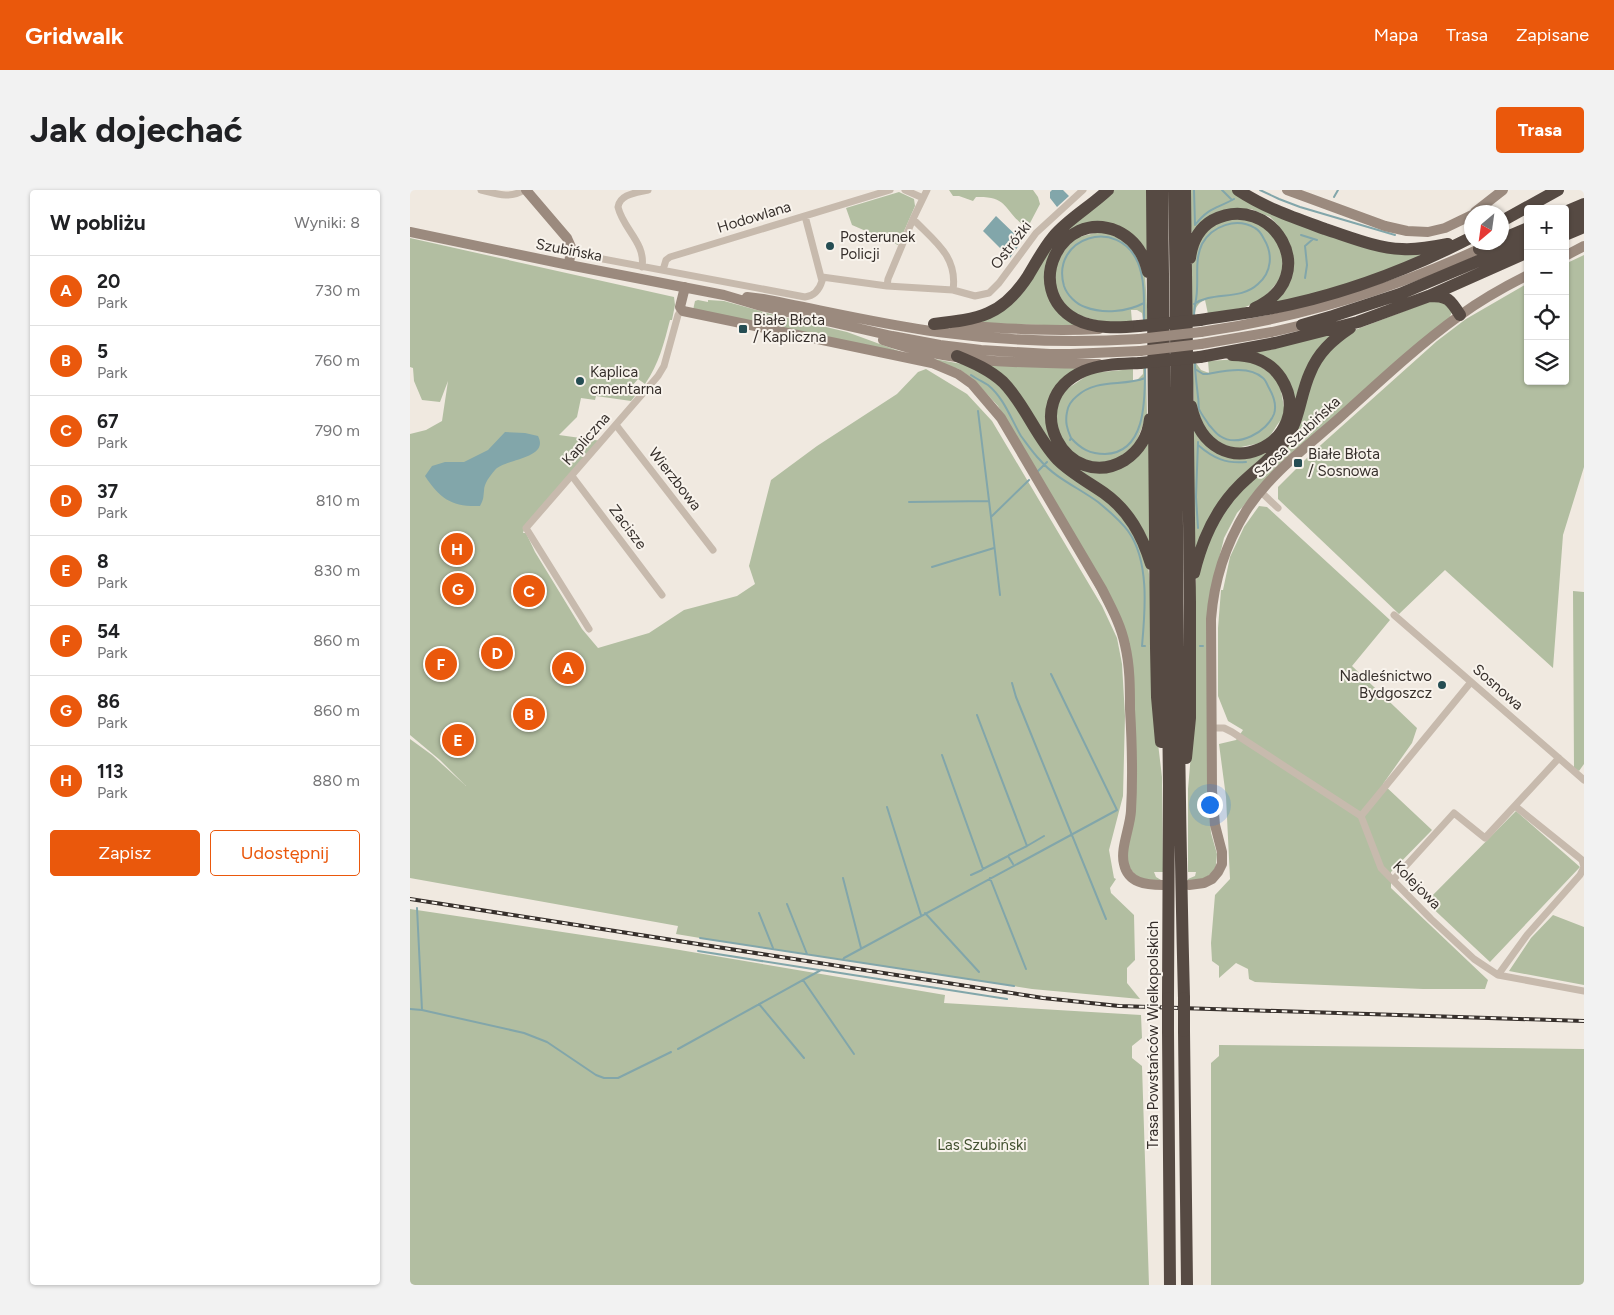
<!DOCTYPE html>
<html lang="pl">
<meta charset="utf-8">
<style>
:root{--surface:#fff;--page:#f2f2f2;--text:#202124;--muted:#757577;--line:#e0e0e0;--accent:#ea580c}
body{margin:0;font-family:Figtree,sans-serif;background:var(--page);color:var(--text)}
.controls{position:absolute;right:15px;top:15px;display:grid;overflow:hidden;border-radius:5px;box-shadow:0 1px 4px #0004}
.controls button{width:45px;height:45px;display:grid;place-items:center;padding:0;border:0;border-bottom:1px solid var(--line);background:var(--surface);color:var(--text);font:25px sans-serif}
.compass{position:absolute;left:1054px;top:15px;width:45px;height:45px;border-radius:50%;background:var(--surface);box-shadow:0 1px 4px #0004;rotate:209deg}
.you{position:absolute;left:799px;top:614px;width:18px;height:18px;margin:-12px;border:4px solid #fff;border-radius:50%;background:#1a73e8;box-shadow:0 0 0 8px #1a73e833}
.badge{display:grid;place-items:center;width:32px;height:32px;border-radius:50%;background:var(--accent);color:#fff;font-size:16px;font-weight:700}
.pin{position:absolute;translate:-50% -50%;border:2px solid #fff;box-shadow:0 1px 5px #0006}
.list{margin:0;padding:0;list-style:none}
h2{display:flex;justify-content:space-between;align-items:center;height:65px;margin:0;padding:0 20px;font-size:21px}
h2 small{font-size:16px;font-weight:400;color:var(--muted)}
.list li{display:grid;grid-template-columns:32px 1fr auto;gap:15px;align-items:center;box-sizing:border-box;height:70px;padding:0 20px;border-top:1px solid var(--line)}
.list b{display:block;font-size:19px;white-space:nowrap}
.list p{margin:0;font-size:16px;white-space:nowrap;color:var(--muted)}
.list em{font-size:16px;font-style:normal;color:var(--muted)}
.actions{display:flex;gap:10px;padding:15px 20px}
.actions a{flex:1;padding:11px 0;border:1px solid var(--accent);border-radius:5px;text-align:center;font-size:18px;color:var(--accent)}
.actions .main{background:var(--accent);color:#fff}
.icon{flex:none;width:28px;height:28px;fill:none;stroke:currentColor;stroke-width:2;stroke-linecap:round;stroke-linejoin:round}
.map{position:relative;flex:none;width:1174px;height:1095px;overflow:hidden;border-radius:5px}
header{display:flex;align-items:center;gap:30px;box-sizing:border-box;height:70px;padding:0 25px;background:var(--accent);color:#fff}
header strong{font-size:24px}
nav{display:flex;gap:28px;margin-inline-start:auto;font-size:18px}
.intro{display:flex;align-items:center;justify-content:space-between;box-sizing:border-box;height:120px;padding:0 30px}
h1{margin:0;font-size:35px}
.button{padding:12px 22px;border-radius:5px;background:var(--accent);color:#fff;font-size:18px;font-weight:700}
main{display:flex;gap:30px;padding:0 30px}
aside{flex:1;background:var(--surface);border-radius:5px;box-shadow:0 1px 4px #0004}
.map>svg:first-child{display:block}
.green{fill:#b2bea1}
.water{fill:#82a6aa}
.lines{fill:none;stroke-linecap:round;stroke-linejoin:round}
.stream{stroke:#82a6aa;stroke-width:2}
.street{stroke:#c7baad;stroke-width:7}
.secondary{stroke:#9b8a7e;stroke-width:10}
.highway{stroke:#564a43;stroke-width:12}
.rail-casing{stroke:#362f2b;stroke-width:4}
.rail{stroke:#f8f3ec;stroke-width:2;stroke-dasharray:5.5;stroke-linecap:butt}
.secondary-bridge{stroke:#9b8a7e;stroke-width:10}
.highway-bridge{stroke:#564a43;stroke-width:12}
.poi-dot{fill:#254d53;stroke:#f8f3ec;stroke-width:2}
.labels{text-anchor:middle;dominant-baseline:central;stroke-width:4;stroke-linejoin:round;paint-order:stroke}
.street-label{font-size:15px;fill:#362f2b;stroke:#f8f3ec}
.poi-label{font-size:15px;fill:#362f2b;stroke:#f8f3ec;text-anchor:start}
.park-label{font-size:15px;fill:#445231;stroke:#f8f3ec}
</style>
<header>
<strong>Gridwalk</strong>
<nav><a>Mapa</a><a>Trasa</a><a>Zapisane</a></nav>
</header>
<div class="intro"><h1>Jak dojechać</h1><a class="button">Trasa</a></div>
<main>
<aside>
<h2>W pobliżu<small>Wyniki: 8</small></h2>
<ul class="list">
<li><span class="badge">A</span><div><b>20</b><p>Park</p></div><em>730 m</em></li>
<li><span class="badge">B</span><div><b>5</b><p>Park</p></div><em>760 m</em></li>
<li><span class="badge">C</span><div><b>67</b><p>Park</p></div><em>790 m</em></li>
<li><span class="badge">D</span><div><b>37</b><p>Park</p></div><em>810 m</em></li>
<li><span class="badge">E</span><div><b>8</b><p>Park</p></div><em>830 m</em></li>
<li><span class="badge">F</span><div><b>54</b><p>Park</p></div><em>860 m</em></li>
<li><span class="badge">G</span><div><b>86</b><p>Park</p></div><em>860 m</em></li>
<li><span class="badge">H</span><div><b>113</b><p>Park</p></div><em>880 m</em></li>
</ul>
<div class="actions"><a class="main">Zapisz</a><a>Udostępnij</a></div>
</aside>
<div class="map">
<svg width="1174" height="1095" viewBox="0 0 1174 1095">
<rect width="100%" height="100%" fill="#f0e9e0"/>
<!-- green -->
<path class="green" d="M539 0H623L628 7 630 14 620 33 613 35C593 19 598 6 566 7L563 11 549 6H543Z
M703 0H738L739 73 720 45 662 41 636 92 673 136 565 133 573 131 648 46Z
M778 0H823L958 58 1028 60 955 89 863 115 867 107 878 51 867 34 860 27 841 19H821L782 48Z
M489 2 504 9 505 16 488 55 442 35 436 18Z
M810 29H848L873 58 872 87 852 110 833 118 798 124 795 110C788 113 785 117 785 125L781 126C781 107 778 64 790 49 796 42 803 36 810 29Z
M693 41 720 53 735 84 738 131H733L732 123 727 120H721L722 132 699 134 661 123 645 99 646 70 665 48Z
M0 48 264 107 265 115 262 130H260C254 153 249 174 235 194L228 189 222 196 229 201 221 211 186 206 185 210 171 208 167 227 149 245 192 251 115 337 113 343H116L125 362 172 439 188 458 239 443 274 420 327 406 345 394 339 376 361 290 407 256 487 204 508 182 516 179 557 204 582 231 692 416 707 448 712 474 715 526 713 606 699 660 704 688 706 689 700 698 701 703 724 725 725 770 717 778V793L730 809 622 799 290 748 266 744 268 736 0 688V549L22 565 56 596 30 570 0 545V244L16 240 32 231 38 191 30 212 12 210 4 191 3 178 0 177Z
M1174 65V277L1153 345 1143 478 1035 380 989 424 868 309V297L903 262 1027 151 1056 129 1118 93V191H1155V74Z
M288 110 298 112V110L314 111 361 124 437 142 497 164 552 174 565 179 591 195 636 261 692 307 718 334 738 376 740 392 747 545 752 587 753 682H744L746 687 751 690C732 692 727 690 717 673L722 468 630 290 588 216 563 189 549 179 283 120 285 111Z
M1032 110 1042 122 1039 129 846 302 827 323 814 348 807 377 797 457 799 621 801 643 807 664 806 675 803 682 791 691H778V689L785 686 786 682H778V599L786 506 784 405 787 383 793 360 817 315 853 280 907 173 942 141 1021 111Z
M927 141 880 237 843 279 783 372 781 229 798 255 858 259 882 203 838 162Z
M830 169H839L869 189 875 223 856 252 821 259 798 246 784 212 782 174 786 173 791 180 799 183 798 171Z
M570 171 675 178 659 186 639 244 693 281 740 242 741 361 734 345 662 278Z
M733 178H736L737 224 725 256 706 271 681 273 653 255 644 224 654 201 681 183 723 179V190H727L733 184Z
M849 316 857 317 980 430 942 476 1007 538 1002 553 973 594 1022 640 981 682V698L1078 790 1075 799H1013L845 792 839 789 838 779 826 773 809 788V776L802 771 801 753 805 705 820 689 816 607 809 554 826 550 833 540 818 531 808 506V438L811 400H813L820 367 834 337Z
M1163 401 1174 402V574L1169 581 1164 578Z
M1106 621 1170 677 1080 772 1016 712Z
M0 719 258 758 535 805 534 813 731 825 732 848 722 856V868L732 876 739 1095H0Z
M1143 725 1174 737V795L1099 781 1121 748Z
M809 855 1174 859V1095H801V873L809 866Z"/>
<!-- water -->
<path class="water" d="M642 0H653L659 6 647 17 640 8V2Z
M586 26 612 51 600 68 573 41Z
M95 242 115 243 128 246C140 269 94 269 85 280 80 286 74 293 74 301 73 309 74 308 70 316 42 317 30 309 15 286L22 276 35 272H54L78 260Z"/>
<g class="lines">
<!-- stream -->
<path class="stream" d="M784 0 785 35
M812 0 822 10
M850 0 869 9 890 17 985 45
M924 7 928 0
M785 35C799 17 806 19 824 9
M891 45 907 50
M895 88 897 75 895 56 903 49
M734 113C717 122 693 124 675 117 666 114 657 105 654 96 640 47 709 26 728 73 735 90 734 111 734 130
M784 114C803 101 830 111 848 94 862 82 863 64 854 49 852 45 849 40 845 38 826 27 802 36 792 54 785 69 788 84 787 99 787 109 784 116 784 126
M785 173C785 185 787 196 788 207 789 211 788 215 789 219 791 224 796 230 799 235 802 238 806 244 810 246 828 258 857 242 864 224 867 215 863 205 859 198 857 195 856 190 853 188 839 175 814 181 797 184H793L785 179
M561 185C567 189 573 192 578 195 594 208 601 229 611 246 617 254 623 263 630 270 645 288 669 298 688 312 699 321 710 330 718 341 740 371 735 422 732 456H735
M568 221 581 327
M661 248C671 259 680 264 695 264 737 263 735 207 735 177
M660 250 661 248C657 239 655 232 657 222 658 215 662 210 667 206 687 188 713 197 735 188
M788 252 786 307 788 338
M788 255C803 268 816 274 836 272
M628 281 637 272
M499 312 579 311
M522 377 584 358
M590 405 581 327 619 290
M790 456H793
M602 493 606 507 696 729
M567 525 617 656 599 665
M532 565 573 679 598 666 603 674
M477 617 511 725
M617 656 634 646
M561 685 572 680
M433 688 451 758
M580 688 616 779
M377 714 397 764
M7 718 12 820
M349 723 363 758
M515 723 569 782
M290 748 604 796
M288 761 409 780
M433 770 434 768 707 620 641 484
M393 790 444 864
M349 814 394 868
M0 819 12 820 114 843 137 852 186 885 194 888H208L261 862
M268 859 411 780 597 809"/>
<!-- street -->
<path class="street" d="M71 0C87 4 100 9 114 0
M495 0 513 8
M161 63 395 107C404 106 409 101 412 91L395 26
M232 77C236 53 213 39 208 17 210 4 226 3 238 0
M253 80 256 70 260 67 480 0
M412 87 477 96 543 100C548 66 524 51 503 29
M477 96 478 89 503 29 517 0
M543 100 565 106 579 103 589 93 626 43 673 0
M206 235 303 360
M162 286 252 405
M851 302 868 318
M984 425 1174 590
M179 439 116 338 248 186 254 176 268 125 271 120
M801 538H814L822 542 951 626 971 678 1021 729 1064 769 1088 785 1174 801
M951 626 1061 492
M983 690 1044 623 1075 648 1149 568
M1088 785 1117 745 1170 685 1174 677 1172 670 1105 616"/>
<!-- secondary -->
<path class="secondary" d="M116 0 157 48 161 57 159 75
M877 0 975 36 997 41 1018 42 1035 38 1062 25
M1065 22 1093 0
M0 42 159 75 314 105 351 116 482 146 530 155 571 160 640 164H660L730 161
M1155 66 1174 56
M275 97 270 117 273 121 522 173 548 184 562 194 591 228 692 399C701 417 711 435 715 455 720 476 720 498 720 519 722 553 723 587 721 621 720 638 710 659 714 674 718 693 736 695 753 695
M337 107 353 109C411 120 469 134 528 142 595 151 662 153 729 149
M544 135C592 138 640 142 689 139
M791 142C887 128 981 100 1069 59
M473 150C542 174 617 173 689 174
M791 154 862 142 892 135
M779 695 794 693 802 689 808 682 812 674V662L805 635 802 601 801 429C804 390 816 354 836 321 859 285 895 258 927 230 967 194 1006 157 1049 126 1071 110 1094 97 1118 85"/>
<!-- highway -->
<path class="highway" d="M742 0 746 458 747 507 751 552
M752 0 759 595 758 808
M764 0C767 112 766 225 767 337 768 494 770 651 774 808
M775 0 780 412V528L776 568
M828 0C855 18 885 28 915 39 940 47 966 58 992 59 1008 60 1023 57 1038 54
M1155 22 1174 14
M1092 31 1148 0
M1155 34 1174 26
M1155 45 1174 37
M1092 49 1118 38
M1069 59 1084 52
M780 68C782 52 789 38 803 30 861 0 915 86 845 118
M1019 106C1038 106 1040 109 1050 125
M790 130C813 126 835 124 858 119 928 106 998 80 1062 47
M524 134C569 129 592 126 618 86 626 73 633 59 643 47 658 29 680 17 698 0
M892 135 923 126 990 104 1118 50
M729 136C708 138 684 139 665 129 612 99 651 18 707 41 724 49 734 64 738 82
M547 166C564 173 580 180 593 192 615 214 626 247 648 270 661 283 678 292 694 303 719 321 732 345 741 374
M790 167 865 153 948 132 1019 106 1118 62
M730 173C711 174 691 174 674 181 605 211 657 305 715 270 729 261 738 246 740 229
M781 216C802 306 911 251 871 188 860 171 841 165 822 165
M784 383C792 350 805 320 829 296 844 281 863 268 875 251 890 230 890 205 900 183 908 163 922 150 940 138
M758 841 760 1095
M774 841 777 1095"/>
<defs>
<path id="rail" d="M0 709 633 808 709 816 1174 831"/>
</defs>
<!-- rail casing -->
<use href="#rail" class="rail-casing"/>
<!-- rail -->
<use href="#rail" class="rail"/>
<!-- secondary-bridge -->
<path class="secondary-bridge" d="M729 149 791 142
M730 161 791 154"/>
<!-- highway-bridge -->
<path class="highway-bridge" d="M729 136 790 130
M730 173 790 167
M758 808V841
M774 841V808"/>
</g>
<!-- markers -->
<g class="poi-dot">
<circle cx="420" cy="56" r="5"/>
<rect x="328" y="134" width="10" height="10" rx="2.5"/>
<circle cx="170" cy="191" r="5"/>
<rect x="883" y="268" width="10" height="10" rx="2.5"/>
<circle cx="1032" cy="495" r="5"/>
</g>
<g class="labels">
<!-- street labels -->
<g class="street-label">
<text transform="translate(344 27) rotate(-17)">Hodowlana</text>
<text transform="translate(601 55) rotate(-52)">Ostróżki</text>
<text transform="translate(159 60) rotate(11)">Szubińska</text>
<text transform="translate(887 247) rotate(-43)">Szosa Szubińska</text>
<text transform="translate(176 249) rotate(-49)">Kapliczna</text>
<text transform="translate(265 289) rotate(52)">Wierzbowa</text>
<text transform="translate(218 337) rotate(53)">Zacisze</text>
<text transform="translate(1088 497) rotate(41)">Sosnowa</text>
<text transform="translate(1007 695) rotate(45)">Kolejowa</text>
<text transform="translate(743 845) rotate(-90)">Trasa Powstańców Wielkopolskich</text>
</g>
<!-- poi labels -->
<g class="poi-label">
<text x="430" y="47">Posterunek<tspan x="430" dy="17">Policji</tspan></text>
<text x="343" y="130">Białe Błota<tspan x="343" dy="17">/ Kapliczna</tspan></text>
<text x="180" y="182">Kaplica<tspan x="180" dy="17">cmentarna</tspan></text>
<text x="898" y="264">Białe Błota<tspan x="898" dy="17">/ Sosnowa</tspan></text>
<text x="1022" y="486" text-anchor="end">Nadleśnictwo<tspan x="1022" dy="17">Bydgoszcz</tspan></text>
</g>
<!-- park labels -->
<g class="park-label">
<text x="572" y="955">Las Szubiński</text>
</g>
</g>
</svg>
<div class="controls">
<button>+</button>
<button>−</button>
<button><svg class="icon" aria-label="locate" viewBox="0 0 24 24"><circle cx="12" cy="12" r="6"/><path d="M12 2v4M12 18v4M2 12h4M18 12h4"/></svg></button>
<button><svg class="icon" aria-label="layers" viewBox="0 0 24 24"><path d="M12 4l9 5-9 5-9-5zM3 14l9 5 9-5"/></svg></button>
</div>
<svg class="compass" viewBox="-18 -18 36 36"><path d="M0-13l5 13h-10z" fill="#e53935"/><path d="M0 13l5-13h-10z" fill="#757577"/></svg>
<div class="you"></div>
<div class="pin badge" style="left:158px;top:478px">A</div>
<div class="pin badge" style="left:119px;top:524px">B</div>
<div class="pin badge" style="left:119px;top:401px">C</div>
<div class="pin badge" style="left:87px;top:463px">D</div>
<div class="pin badge" style="left:48px;top:550px">E</div>
<div class="pin badge" style="left:31px;top:474px">F</div>
<div class="pin badge" style="left:48px;top:399px">G</div>
<div class="pin badge" style="left:47px;top:359px">H</div>
</div>
</main>
